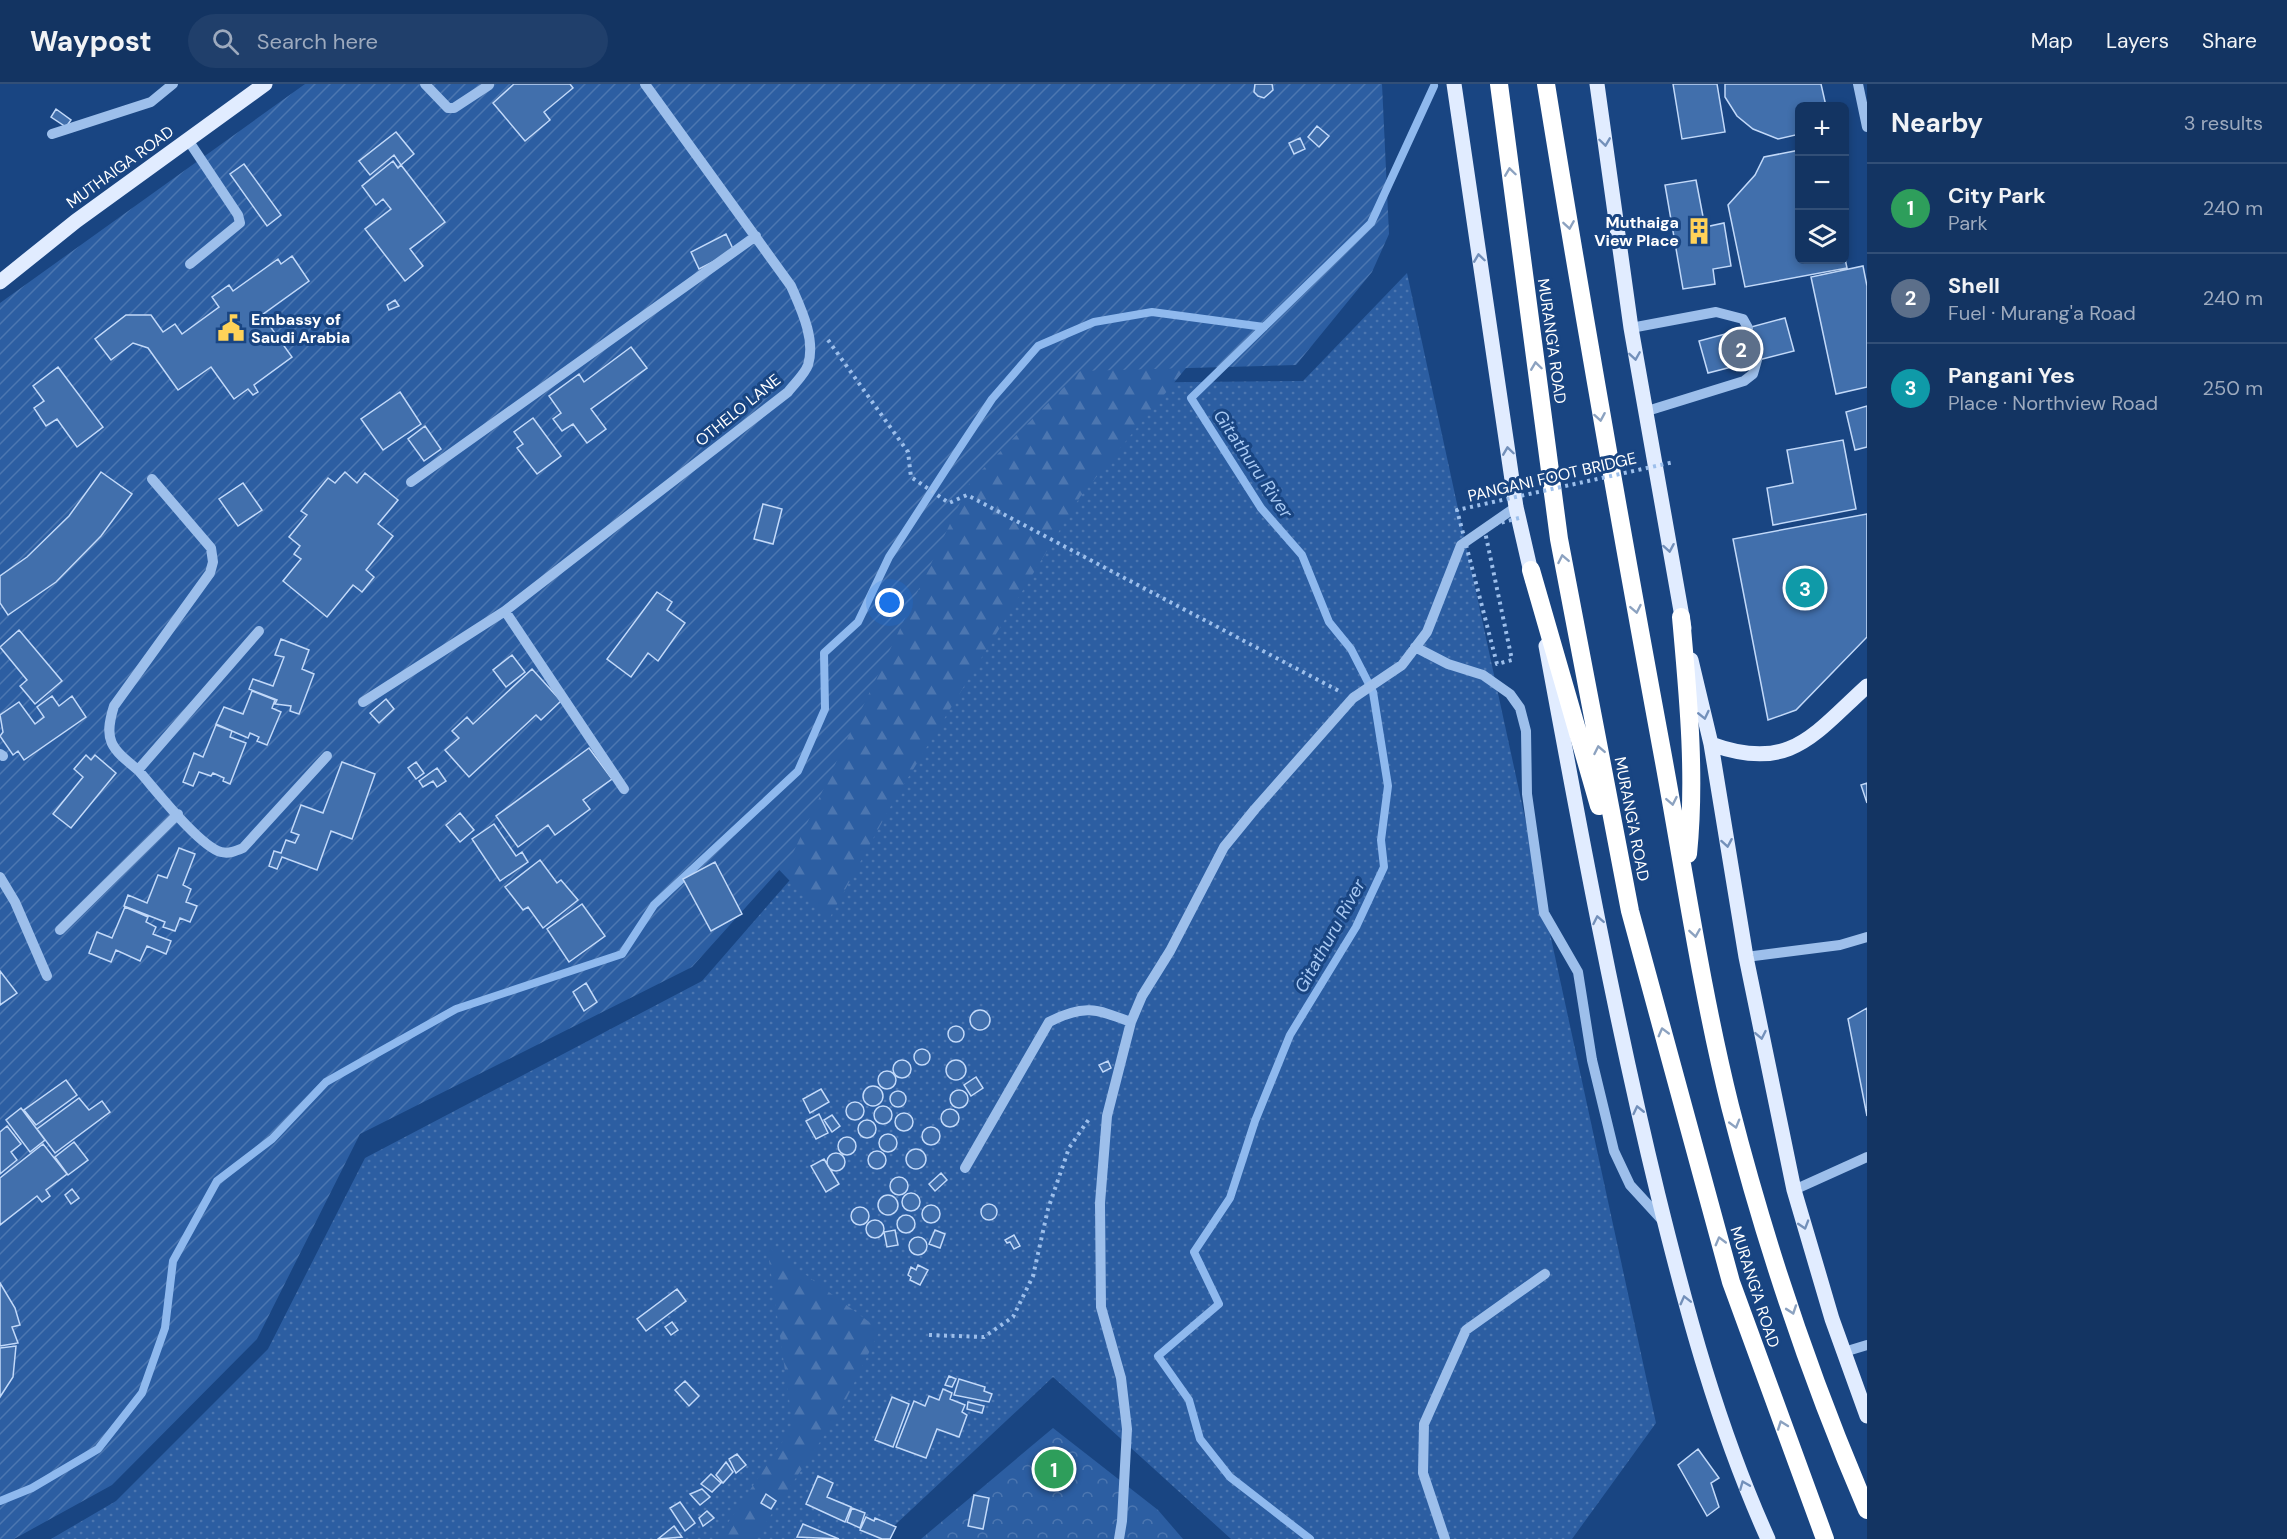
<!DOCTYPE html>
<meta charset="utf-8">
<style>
:root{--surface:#133462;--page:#203f6b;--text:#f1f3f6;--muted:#9daabe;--line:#324f77;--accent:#95b2f1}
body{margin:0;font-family:"DM Sans",sans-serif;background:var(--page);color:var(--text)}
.controls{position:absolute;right:18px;top:18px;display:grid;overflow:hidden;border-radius:9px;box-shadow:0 3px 9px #0003}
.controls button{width:54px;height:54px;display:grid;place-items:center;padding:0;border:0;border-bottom:2px solid var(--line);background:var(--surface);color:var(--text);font:30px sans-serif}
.you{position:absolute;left:890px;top:519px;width:21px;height:21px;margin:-15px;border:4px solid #fff;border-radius:50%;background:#1a73e8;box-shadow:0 0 0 9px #1a73e833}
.badge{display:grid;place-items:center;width:39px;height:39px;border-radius:50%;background:var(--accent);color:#fff;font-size:20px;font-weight:700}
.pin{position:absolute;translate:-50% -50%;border:3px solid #fff;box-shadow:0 2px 6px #0006}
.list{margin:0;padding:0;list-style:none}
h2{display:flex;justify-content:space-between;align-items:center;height:78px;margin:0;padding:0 24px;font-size:26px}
h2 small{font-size:20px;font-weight:400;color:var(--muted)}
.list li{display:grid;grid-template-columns:39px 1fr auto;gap:18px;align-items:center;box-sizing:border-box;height:90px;padding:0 24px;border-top:2px solid var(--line)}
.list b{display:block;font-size:22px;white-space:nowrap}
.list p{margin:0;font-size:20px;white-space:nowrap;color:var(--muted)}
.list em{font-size:20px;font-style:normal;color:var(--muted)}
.icon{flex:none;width:33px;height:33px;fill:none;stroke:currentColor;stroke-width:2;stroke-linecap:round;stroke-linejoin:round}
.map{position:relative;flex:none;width:1867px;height:1455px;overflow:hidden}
header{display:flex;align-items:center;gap:36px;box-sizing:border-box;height:84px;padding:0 30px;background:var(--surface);border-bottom:2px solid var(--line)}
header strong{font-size:28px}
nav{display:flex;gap:33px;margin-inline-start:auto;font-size:21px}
.search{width:420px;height:54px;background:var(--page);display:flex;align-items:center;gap:15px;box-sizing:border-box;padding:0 21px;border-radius:33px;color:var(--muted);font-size:22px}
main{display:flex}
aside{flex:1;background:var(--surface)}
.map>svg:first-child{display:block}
.grass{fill:url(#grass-dots)}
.forest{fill:url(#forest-firs)}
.park{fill:url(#park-crowns)}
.garden{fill:url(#garden-furrows)}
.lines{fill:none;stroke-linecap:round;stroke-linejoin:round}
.stream{stroke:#8fb9ee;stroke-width:8}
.building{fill:#416fac;stroke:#c2d9f9;stroke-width:1.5}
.minor-tunnel{stroke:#3c6195;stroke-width:10;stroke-dasharray:10 5;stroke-linecap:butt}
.path{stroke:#9dbfeb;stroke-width:4;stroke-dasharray:3 4.5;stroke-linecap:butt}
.minor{stroke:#9dbfeb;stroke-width:10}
.major{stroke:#e1ecff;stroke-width:15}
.highway{stroke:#fff;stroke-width:18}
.path-bridge{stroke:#9dbfeb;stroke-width:4;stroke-dasharray:3 4.5;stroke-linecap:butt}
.oneway{stroke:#7390ba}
.oneway2{stroke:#8ca2c0}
.labels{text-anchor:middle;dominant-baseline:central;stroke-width:6;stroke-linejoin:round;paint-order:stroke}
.street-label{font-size:16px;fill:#fff;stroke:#194582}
.poi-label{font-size:16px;font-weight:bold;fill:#fff;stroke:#194582;text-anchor:end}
.water-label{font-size:18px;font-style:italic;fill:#a8c9f3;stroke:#194582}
</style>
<header>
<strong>Waypost</strong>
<div class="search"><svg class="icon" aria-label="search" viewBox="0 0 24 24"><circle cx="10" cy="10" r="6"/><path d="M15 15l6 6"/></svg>Search here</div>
<nav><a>Map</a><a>Layers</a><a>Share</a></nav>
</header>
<main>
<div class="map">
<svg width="1867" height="1455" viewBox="0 0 1867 1455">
<defs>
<pattern id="grass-dots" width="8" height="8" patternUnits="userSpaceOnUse" patternTransform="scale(1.5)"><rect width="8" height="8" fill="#2c5ea2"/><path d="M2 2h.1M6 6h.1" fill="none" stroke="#4c76b0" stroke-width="1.8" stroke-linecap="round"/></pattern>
<pattern id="forest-firs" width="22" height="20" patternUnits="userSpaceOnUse" patternTransform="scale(1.5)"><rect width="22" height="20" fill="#2c5ea2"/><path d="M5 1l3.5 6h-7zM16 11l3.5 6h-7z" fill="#4c76b0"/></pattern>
<pattern id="park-crowns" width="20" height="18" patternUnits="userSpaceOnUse" patternTransform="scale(1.5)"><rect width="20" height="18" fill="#2c5ea2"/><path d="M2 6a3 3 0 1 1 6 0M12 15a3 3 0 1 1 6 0" fill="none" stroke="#4c76b0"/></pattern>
<pattern id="garden-furrows" width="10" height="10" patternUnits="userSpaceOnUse" patternTransform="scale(1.5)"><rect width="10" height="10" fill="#2c5ea2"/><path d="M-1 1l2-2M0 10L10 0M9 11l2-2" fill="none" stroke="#4c76b0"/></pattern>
</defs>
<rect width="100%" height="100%" fill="#194582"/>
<!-- grass -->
<path class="grass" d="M1407 189 1656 1339 1572 1455H1231L1053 1293 880 1455H51L116 1417 268 1265 365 1074 702 897 803 781 1090 299 1303 297Z"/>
<!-- forest -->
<path class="forest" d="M852 149 1191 278 1080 413 892 720 828 837 766 772Z
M767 1162 880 1246 840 1328 755 1455H717L793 1342Z"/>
<!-- park -->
<path class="park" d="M1053 1344 1158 1426 1183 1455H921Z"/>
<!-- garden -->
<path class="garden" d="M305 0H1382L1389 150 1372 188 1296 281 1080 287 970 398 791 773 692 883 360 1050 257 1255 112 1401 14 1455H0V219Z"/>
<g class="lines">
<!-- stream -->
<path class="stream" d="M0 1417 32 1404 98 1365 142 1309 165 1244 173 1177 217 1097 272 1055 326 998 363 977 456 925 622 870 654 821 798 687 825 625 824 569 858 538 889 473 957 368 992 315 1038 262 1094 238 1152 228 1264 243
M1310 1455 1230 1393 1200 1355 1189 1316 1158 1272 1219 1220 1194 1168 1230 1114 1255 1037 1290 951 1356 843 1384 783 1381 756 1388 702 1373 608 1351 565 1329 538 1302 471 1261 424 1191 314 1371 139 1434 2"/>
</g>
<!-- building -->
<path class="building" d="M514 0H570L573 4 544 28 550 36 525 57 493 19Z
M1255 0H1272L1273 6 1264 14 1258 12 1254 8Z
M1673 0H1717L1725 48 1682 55Z
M1725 0H1821L1826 22H1800V50L1778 55 1753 45 1737 32 1725 13Z
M56 25 71 36 66 43 51 33Z
M1317 42 1329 52 1319 63 1308 53Z
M396 48 414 70 401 81 394 71 370 91 359 77Z
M1300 54 1305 65 1294 70 1289 59Z
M1800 66V176H1844V170L1847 184 1745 203 1728 121 1755 91 1764 73Z
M393 77 398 84 401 81 445 138 410 165 423 182 405 197 365 145 391 125 383 115 376 121 362 102Z
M244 80 281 131 267 142 230 90Z
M1696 96 1705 143 1724 139 1731 182 1713 185 1715 200 1683 205 1665 101Z
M726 150 734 167 699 185 691 168Z
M292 172 309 197 262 231 292 273 254 301 258 308 253 311 248 305 234 315 211 283 178 306 148 264 133 259 111 276 95 255 126 231H151L163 248 175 240 182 250 219 223 212 213 229 201 233 207 278 175 281 180Z
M1863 182 1867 202V303L1836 310 1811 193Z
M395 216 399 222 389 226 387 221Z
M1785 234 1794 267 1708 289 1699 257Z
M631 263 647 284 591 325 606 345 587 359 573 340 562 347 553 335 561 329 549 312 579 290 584 298Z
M58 283 103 343 77 363 57 335 46 342 34 324 44 317 33 302Z
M400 308 421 340 383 366 361 335Z
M1867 322V363L1855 366 1846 328Z
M533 334 561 372 537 390 517 364 523 360 514 348Z
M425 342 441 365 424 377 408 355Z
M1843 356 1856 425 1773 441 1767 404 1793 399 1787 366Z
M101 388 132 410 101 452 56 498 8 531 0 519V492L27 473 69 432Z
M345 388 357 399 365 389 398 416 378 440 393 452 366 486 374 493 362 508 353 501 327 533 283 497 301 475 294 470 300 462 289 453 307 431 301 427 328 394 335 399Z
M243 399 262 426 238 442 219 415Z
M763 420 782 425 773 460 754 455Z
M1867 430V553L1796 626 1768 636 1733 455Z
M657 508 672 518 667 526 685 539 658 577 648 569 631 593 607 575Z
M19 546 62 597 35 620 20 602 27 596 0 563Z
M281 555 309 566 302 585 314 590 299 630 290 627 291 622 275 620 277 616 249 605 253 595 273 602 284 573 275 571Z
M512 571 525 588 506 603 493 586Z
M532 585 561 617 541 636 536 631 469 693 445 666 459 654 452 647 467 633 473 640Z
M252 607 275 616 272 624 281 628 267 661 257 657 259 653 250 649 248 654 216 640 224 623 243 630Z
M52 612 59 622 72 612 86 633 24 676 18 667 13 671 0 652 3 648 0 631 19 618 35 640 44 633 37 623Z
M386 615 394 625 379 639 370 629Z
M216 641 232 647 230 653 246 659 230 700 223 697 224 694 213 689 211 692 199 688 193 702 183 698 194 669 203 673Z
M589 664 612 695 583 716 590 725 555 751 548 741 518 763 496 732Z
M86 671 91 676 95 671 116 689 71 744 53 730 83 693 74 685Z
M342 678 375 690 352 755 331 747 317 786 282 773 277 785 269 782 274 767 281 769 286 756 295 759 299 751 291 748 301 721 323 729Z
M416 678 424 689 416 695 408 684Z
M437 684 446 697 437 703 433 697 423 703 419 697Z
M1867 699V719L1861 701Z
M460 729 474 746 460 758 446 741Z
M494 740 516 772 522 768 528 778 500 797 472 755Z
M179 764 195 770 183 801 191 805 186 818 197 822 190 838 180 834 175 847 163 843 165 838 124 822 128 811 147 819 158 791 167 794Z
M540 776 557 799 561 796 578 816 543 844 528 823 523 826 505 803Z
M715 778 742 830 711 847 683 795Z
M582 820 605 852 569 878 547 845Z
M125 823 148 833 146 838 156 843 153 850 171 857 166 870 147 862 140 877 116 866 111 878 89 869 97 848 112 854Z
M0 887 17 909 0 921Z
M586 899 597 918 584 927 573 908Z
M1867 924V1032L1848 935Z
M970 936a10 10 0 1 1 20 0a10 10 0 1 1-20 0Z
M948 950a8 8 0 1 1 16 0a8 8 0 1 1-16 0Z
M914 973a8 8 0 1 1 16 0a8 8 0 1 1-16 0Z
M893 985a9 9 0 1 1 18 0a9 9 0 1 1-18 0Z
M946 986a10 10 0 1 1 20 0a10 10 0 1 1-20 0Z
M1108 977 1111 984 1103 988 1099 981Z
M878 996a9 9 0 1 1 18 0a9 9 0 1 1-18 0Z
M976 993 983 1004 971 1012 964 1001Z
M66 996 77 1011 36 1041 24 1026Z
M863 1012a10 10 0 1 1 20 0a10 10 0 1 1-20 0Z
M821 1005 829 1018 810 1029 803 1015Z
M950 1015a9 9 0 1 1 18 0a9 9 0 1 1-18 0Z
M890 1015a8 8 0 1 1 16 0a8 8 0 1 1-16 0Z
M79 1014 89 1026 102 1017 110 1028 55 1069 37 1045Z
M846 1027a9 9 0 1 1 18 0a9 9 0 1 1-18 0Z
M874 1031a9 9 0 1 1 18 0a9 9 0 1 1-18 0Z
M21 1024 45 1056 30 1068 6 1036Z
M941 1034a9 9 0 1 1 18 0a9 9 0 1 1-18 0Z
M895 1038a9 9 0 1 1 18 0a9 9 0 1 1-18 0Z
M819 1030 828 1049 816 1055 806 1037Z
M832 1031 840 1042 832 1048 824 1036Z
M858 1045a9 9 0 1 1 18 0a9 9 0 1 1-18 0Z
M7 1042 21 1060 11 1068 17 1076 0 1090V1048Z
M922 1052a9 9 0 1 1 18 0a9 9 0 1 1-18 0Z
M879 1059a9 9 0 1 1 18 0a9 9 0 1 1-18 0Z
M838 1062a9 9 0 1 1 18 0a9 9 0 1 1-18 0Z
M74 1058 88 1076 68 1091 55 1073Z
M43 1060 67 1090 46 1106 50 1112 42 1118 37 1112 0 1141V1094Z
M906 1075a10 10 0 1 1 20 0a10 10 0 1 1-20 0Z
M868 1076a9 9 0 1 1 18 0a9 9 0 1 1-18 0Z
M827 1078a9 9 0 1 1 18 0a9 9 0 1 1-18 0Z
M824 1075 839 1100 826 1108 811 1082Z
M941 1089 947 1096 935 1107 929 1100Z
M890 1102a9 9 0 1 1 18 0a9 9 0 1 1-18 0Z
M72 1105 79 1114 71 1120 65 1111Z
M902 1118a9 9 0 1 1 18 0a9 9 0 1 1-18 0Z
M878 1121a10 10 0 1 1 20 0a10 10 0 1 1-20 0Z
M981 1128a8 8 0 1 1 16 0a8 8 0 1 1-16 0Z
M922 1130a9 9 0 1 1 18 0a9 9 0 1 1-18 0Z
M851 1132a9 9 0 1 1 18 0a9 9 0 1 1-18 0Z
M897 1140a9 9 0 1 1 18 0a9 9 0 1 1-18 0Z
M866 1145a9 9 0 1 1 18 0a9 9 0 1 1-18 0Z
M895 1146 898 1161 887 1163 884 1148Z
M935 1146 945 1150 940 1164 929 1160Z
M1014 1151 1020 1162 1014 1165 1010 1158 1007 1159 1005 1156Z
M909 1162a9 9 0 1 1 18 0a9 9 0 1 1-18 0Z
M918 1181 928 1186 920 1201 910 1196 911 1193 908 1191 911 1183 916 1186Z
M0 1199 15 1224 20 1241 12 1243 18 1259 0 1262Z
M677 1205 686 1217 646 1247 637 1235Z
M672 1238 678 1246 671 1251 665 1243Z
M16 1262 13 1293 0 1313V1264Z
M949 1292 956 1295 952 1303 945 1301Z
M959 1295 985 1303 984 1307 992 1310 989 1318 954 1311Z
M685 1297 699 1312 689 1322 675 1306Z
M943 1305 952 1309 950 1315 965 1321 962 1328 967 1331 959 1353 937 1345 926 1374 896 1363 914 1317 925 1322 929 1312 939 1316Z
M892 1313 909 1320 893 1363 875 1356Z
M968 1318 984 1322 982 1329 967 1325Z
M1698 1365 1719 1394 1711 1399 1719 1423 1707 1432 1678 1381Z
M737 1370 746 1381 736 1389 729 1375Z
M726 1378 733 1388 723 1399 716 1391Z
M711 1390 721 1399 712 1408 701 1400Z
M818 1392 833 1399 827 1413 851 1423 845 1438 806 1420Z
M702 1405 710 1413 700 1421 690 1410Z
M766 1410 776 1417 771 1425 761 1419Z
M974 1411 989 1414 983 1445 968 1442Z
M680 1418 695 1439 685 1447 670 1424Z
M852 1424 865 1429 860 1444 847 1438Z
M707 1427 714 1434 703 1442 699 1434Z
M866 1433 874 1437 875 1434 896 1443 890 1455H882L860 1446Z
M803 1440 839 1455 797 1453Z
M674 1442 682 1453 658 1455Z"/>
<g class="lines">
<!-- minor-tunnel -->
<path class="minor-tunnel" d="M1748 244 1757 276"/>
<!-- path -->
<path class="path" d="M828 256 908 368 911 393 949 419 967 411 1339 607
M929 1251 984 1253 1013 1233 1033 1192 1048 1125 1069 1064 1089 1035"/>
<!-- minor -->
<path class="minor" d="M425 0 448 24H454L489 1
M1858 0 1867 43
M52 50 151 18 173 0
M188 56 238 131 240 139 190 180
M1631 244 1716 228 1743 235 1748 244
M1644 328 1744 297 1753 290 1757 276
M152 395 211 464 213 478 210 489 114 622C103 657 111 664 138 686L259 547
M411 398 756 152
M505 527 624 705
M1415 563 1448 580 1483 591 1510 610 1520 624 1526 647 1527 710 1544 829 1578 888 1592 976 1614 1067 1630 1101 1663 1137
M363 618 505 527 788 308C794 300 805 290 808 281 816 255 801 225 791 202L645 0
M0 670 3 672
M138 686C155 705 199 762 221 768 229 770 236 767 243 764L327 672
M0 793 15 818 47 892
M60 846 178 730
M1746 873 1840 861 1867 853
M965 1084 1049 938C1084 920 1096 925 1131 938
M1794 1106 1867 1073
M1844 1268 1867 1261
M1119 1455 1122 1437 1127 1345 1121 1294 1101 1223 1100 1119 1107 1032 1131 938 1142 912 1170 867 1224 763 1255 725 1353 614 1402 581 1427 548 1461 461 1516 423
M1445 1455 1423 1389 1424 1340 1466 1246 1545 1190"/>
<!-- major -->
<path class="major" d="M1454 0 1516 423 1533 497
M1597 0 1631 244 1684 544
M0 198 76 137 265 0
M1546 562C1580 746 1614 930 1658 1111 1687 1229 1718 1344 1768 1455
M1691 576 1711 660 1746 873 1794 1106 1832 1235 1867 1332
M1711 660C1790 689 1813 651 1867 602"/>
<!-- highway -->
<path class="highway" d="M1499 0 1559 455 1630 827 1731 1198 1825 1455
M1546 0C1582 223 1621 445 1662 667 1684 786 1701 905 1730 1022 1765 1159 1811 1296 1867 1426
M1531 486 1599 722
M1681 533C1688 611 1696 691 1688 770"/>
<!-- path-bridge -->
<path class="path-bridge" d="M1519 434 1484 443 1512 576 1497 580 1457 426 1674 378"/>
</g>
<!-- one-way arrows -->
<defs><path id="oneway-chevron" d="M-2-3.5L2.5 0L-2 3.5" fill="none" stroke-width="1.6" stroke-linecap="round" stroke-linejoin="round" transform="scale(1.5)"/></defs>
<g class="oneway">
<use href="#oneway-chevron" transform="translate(1605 58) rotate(82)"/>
<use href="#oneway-chevron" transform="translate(1479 174) rotate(-98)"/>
<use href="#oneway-chevron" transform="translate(1635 272) rotate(81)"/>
<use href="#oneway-chevron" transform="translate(1508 367) rotate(-98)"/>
<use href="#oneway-chevron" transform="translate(1669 464) rotate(80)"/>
<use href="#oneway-chevron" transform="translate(1704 631) rotate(77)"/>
<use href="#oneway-chevron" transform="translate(1727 759) rotate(80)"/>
<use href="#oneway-chevron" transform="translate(1598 836) rotate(-101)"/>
<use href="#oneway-chevron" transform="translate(1761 951) rotate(79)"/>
<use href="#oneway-chevron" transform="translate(1638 1026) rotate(-103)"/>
<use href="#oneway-chevron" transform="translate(1804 1141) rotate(73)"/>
<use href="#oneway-chevron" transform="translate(1685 1216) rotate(-104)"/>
<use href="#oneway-chevron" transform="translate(1744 1401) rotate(-112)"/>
</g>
<g class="oneway2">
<use href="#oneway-chevron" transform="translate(1510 88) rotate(-98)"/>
<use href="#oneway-chevron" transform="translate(1569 141) rotate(81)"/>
<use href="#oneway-chevron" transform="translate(1536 282) rotate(-98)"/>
<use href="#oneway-chevron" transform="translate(1600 333) rotate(80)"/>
<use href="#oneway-chevron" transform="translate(1563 475) rotate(-101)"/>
<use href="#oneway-chevron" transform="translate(1636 525) rotate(79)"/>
<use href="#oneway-chevron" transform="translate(1599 666) rotate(-101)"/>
<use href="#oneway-chevron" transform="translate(1672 717) rotate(79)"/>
<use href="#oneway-chevron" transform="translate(1695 849) rotate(81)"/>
<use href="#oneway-chevron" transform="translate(1663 948) rotate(-105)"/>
<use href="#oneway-chevron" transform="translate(1735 1040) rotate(74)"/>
<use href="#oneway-chevron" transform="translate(1720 1157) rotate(-105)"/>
<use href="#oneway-chevron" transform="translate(1792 1226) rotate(71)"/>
<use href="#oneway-chevron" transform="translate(1782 1341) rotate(-110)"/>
</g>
<!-- icons -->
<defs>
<symbol id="building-bare" viewBox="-9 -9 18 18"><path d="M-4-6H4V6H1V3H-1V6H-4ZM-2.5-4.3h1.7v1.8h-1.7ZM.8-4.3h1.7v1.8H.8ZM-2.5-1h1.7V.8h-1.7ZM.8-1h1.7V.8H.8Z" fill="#ffd258" stroke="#194582" stroke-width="2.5" paint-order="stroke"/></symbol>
<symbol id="civic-bare" viewBox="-9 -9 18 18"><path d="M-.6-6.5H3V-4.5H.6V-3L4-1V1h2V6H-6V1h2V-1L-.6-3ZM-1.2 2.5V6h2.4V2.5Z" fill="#ffd258" stroke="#194582" stroke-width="2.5" paint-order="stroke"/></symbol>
</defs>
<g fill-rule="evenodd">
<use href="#building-bare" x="1680" y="128" width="38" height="38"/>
<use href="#civic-bare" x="212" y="225" width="38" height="38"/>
</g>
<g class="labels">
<!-- street labels -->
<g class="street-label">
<text transform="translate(120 83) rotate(-36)">MUTHAIGA ROAD</text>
<text transform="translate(1552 257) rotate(82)">MURANG'A ROAD</text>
<text transform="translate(738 326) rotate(-39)">OTHELO LANE</text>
<text transform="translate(1552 393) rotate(-13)">PANGANI FOOT BRIDGE</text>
<text transform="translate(1632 735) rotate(79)">MURANG'A ROAD</text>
<text transform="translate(1755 1203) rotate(72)">MURANG'A ROAD</text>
</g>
<!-- poi labels -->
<g class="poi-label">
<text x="1679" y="138">Muthaiga<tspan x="1679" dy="18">View Place</tspan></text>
<text x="251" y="235" text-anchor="start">Embassy of<tspan x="251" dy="18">Saudi Arabia</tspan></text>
</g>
<!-- water labels -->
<g class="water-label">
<text transform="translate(1253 380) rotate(56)">Gitathuru River</text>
<text transform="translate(1330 852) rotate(-61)">Gitathuru River</text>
</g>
</g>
</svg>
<div class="controls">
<button>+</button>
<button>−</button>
<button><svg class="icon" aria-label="layers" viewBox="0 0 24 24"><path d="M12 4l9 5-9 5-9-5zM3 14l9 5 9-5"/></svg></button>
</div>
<div class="you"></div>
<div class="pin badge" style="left:1054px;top:1385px;background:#2e9e5b">1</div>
<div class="pin badge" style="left:1741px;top:265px;background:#5c6f8a">2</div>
<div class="pin badge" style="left:1805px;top:504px;background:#0f9aa8">3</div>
</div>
<aside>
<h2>Nearby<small>3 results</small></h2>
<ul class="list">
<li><span class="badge" style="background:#2e9e5b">1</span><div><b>City Park</b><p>Park</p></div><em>240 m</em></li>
<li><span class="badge" style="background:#5c6f8a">2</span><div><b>Shell</b><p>Fuel · Murang'a Road</p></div><em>240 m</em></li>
<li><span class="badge" style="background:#0f9aa8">3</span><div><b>Pangani Yes</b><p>Place · Northview Road</p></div><em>250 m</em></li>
</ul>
</aside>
</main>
